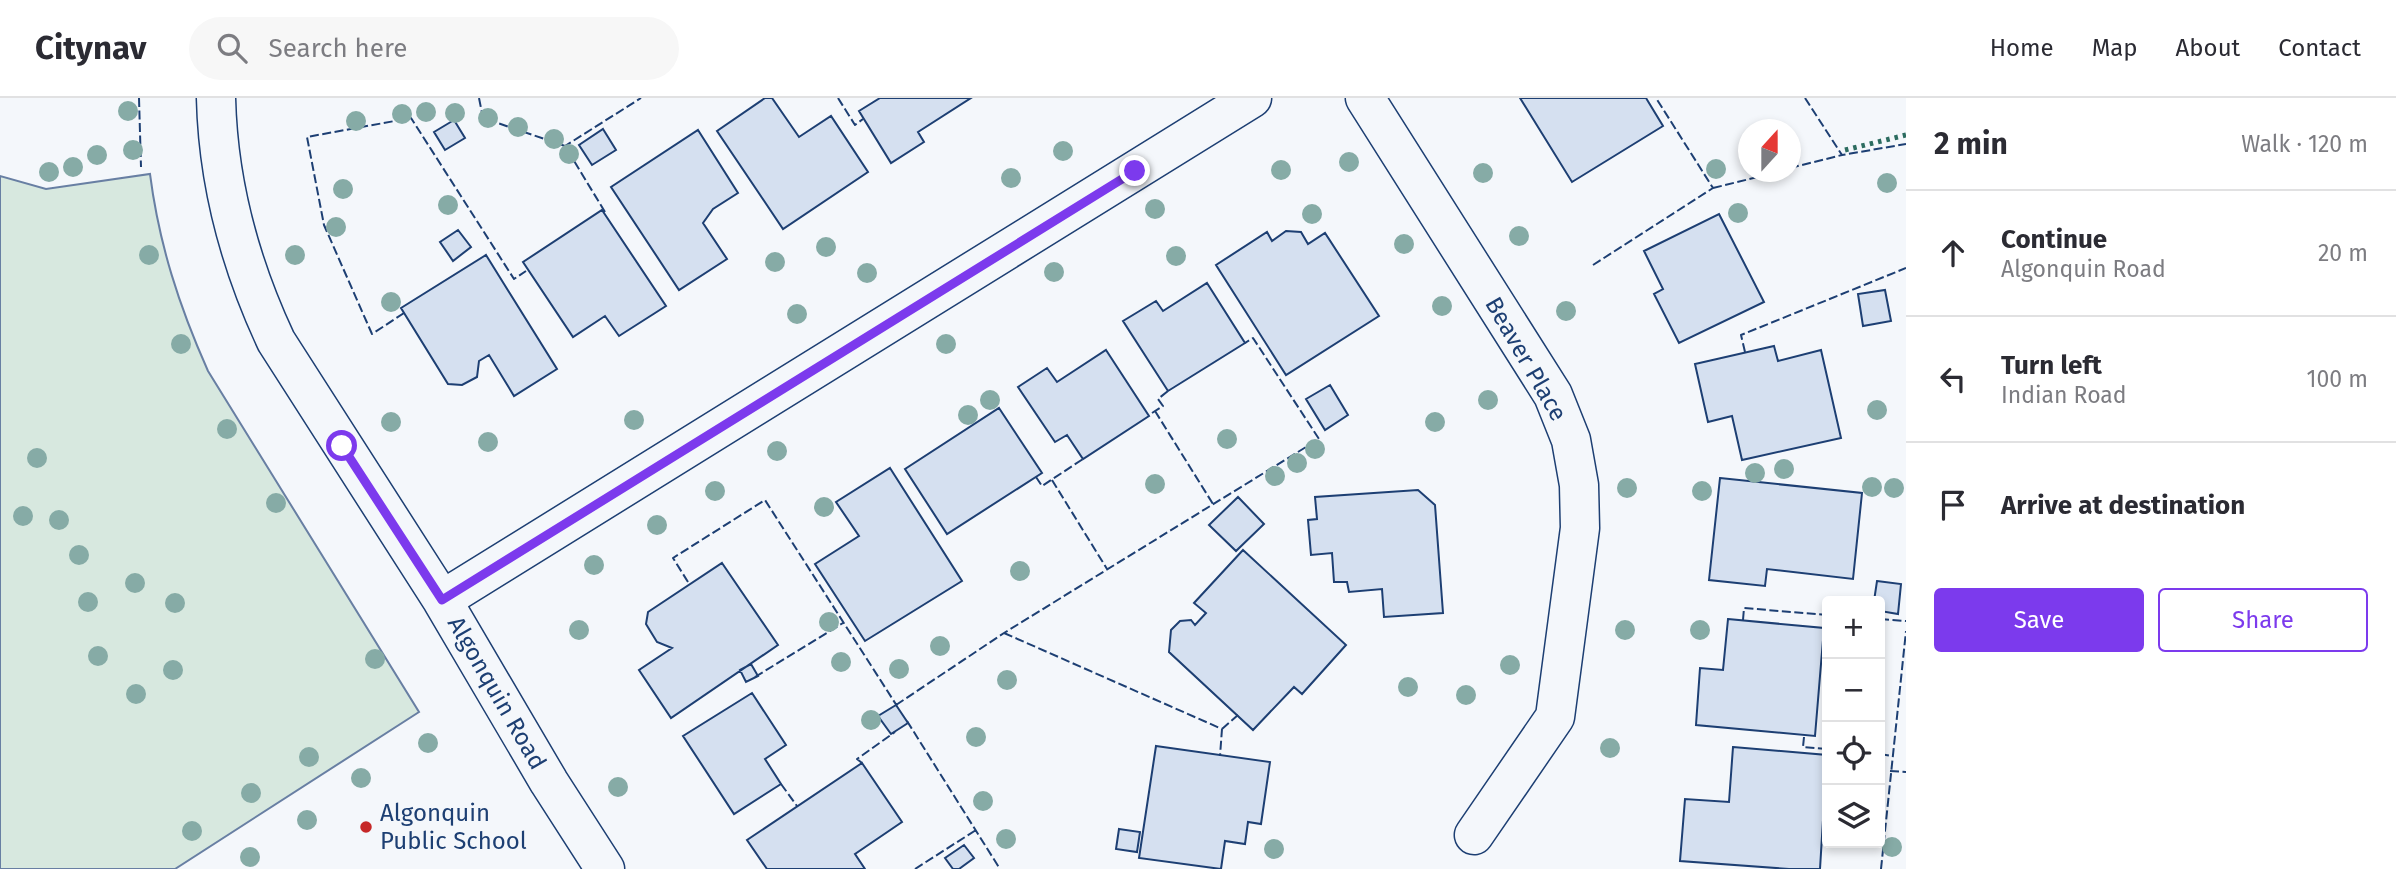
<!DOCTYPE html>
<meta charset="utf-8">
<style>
:root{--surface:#fff;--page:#f7f7f7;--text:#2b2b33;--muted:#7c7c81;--line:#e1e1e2;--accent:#7c3aed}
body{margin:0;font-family:"Fira Sans",sans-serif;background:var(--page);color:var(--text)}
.controls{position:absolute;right:21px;bottom:21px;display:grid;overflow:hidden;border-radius:7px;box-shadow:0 4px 10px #0003}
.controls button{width:63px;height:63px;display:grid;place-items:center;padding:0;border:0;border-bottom:2px solid var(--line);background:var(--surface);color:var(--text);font:35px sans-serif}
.compass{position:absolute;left:1738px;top:21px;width:63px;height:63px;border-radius:50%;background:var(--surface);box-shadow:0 4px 10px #0003;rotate:21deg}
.stop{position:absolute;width:21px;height:21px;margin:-16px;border:5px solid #7c3aed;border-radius:50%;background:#fff}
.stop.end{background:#7c3aed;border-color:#fff;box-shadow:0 2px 7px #0008}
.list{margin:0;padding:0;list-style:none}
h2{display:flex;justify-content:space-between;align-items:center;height:91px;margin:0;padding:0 28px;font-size:30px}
h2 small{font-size:23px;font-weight:400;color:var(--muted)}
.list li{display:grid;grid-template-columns:46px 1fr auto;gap:21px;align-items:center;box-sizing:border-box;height:126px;padding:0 28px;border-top:2px solid var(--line)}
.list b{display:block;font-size:26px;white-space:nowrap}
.list p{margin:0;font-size:23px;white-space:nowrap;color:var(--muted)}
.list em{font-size:23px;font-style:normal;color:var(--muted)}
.actions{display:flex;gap:14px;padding:21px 28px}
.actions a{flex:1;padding:16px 0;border:2px solid var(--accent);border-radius:7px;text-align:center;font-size:24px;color:var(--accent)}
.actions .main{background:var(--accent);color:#fff}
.icon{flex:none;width:38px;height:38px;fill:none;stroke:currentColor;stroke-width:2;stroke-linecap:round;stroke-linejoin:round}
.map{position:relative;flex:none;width:1906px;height:771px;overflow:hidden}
header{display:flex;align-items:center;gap:42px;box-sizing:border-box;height:98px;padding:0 35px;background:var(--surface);border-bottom:2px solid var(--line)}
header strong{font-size:33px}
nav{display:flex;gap:38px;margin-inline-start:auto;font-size:24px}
.search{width:490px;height:63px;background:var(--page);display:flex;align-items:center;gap:18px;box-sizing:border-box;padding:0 24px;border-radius:38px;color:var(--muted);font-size:26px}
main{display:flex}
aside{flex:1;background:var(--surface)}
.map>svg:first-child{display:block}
.green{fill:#d7e8df;stroke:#687fa3;stroke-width:2}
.building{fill:#d5e0f0;stroke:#1d3f73;stroke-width:2}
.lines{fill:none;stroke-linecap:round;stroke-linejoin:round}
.minor-casing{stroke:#1d3f73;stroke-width:41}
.minor{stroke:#f4f7fb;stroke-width:38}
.hedge{stroke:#2c6c60;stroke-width:5;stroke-dasharray:3.5 5;stroke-linecap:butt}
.fence{stroke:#1d3f73;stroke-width:2;stroke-dasharray:9 3.5;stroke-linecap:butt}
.tree{fill:#86aba6}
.route{stroke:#7c3aed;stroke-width:9}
.poi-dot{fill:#c62828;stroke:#f4f7fb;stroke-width:2.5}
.labels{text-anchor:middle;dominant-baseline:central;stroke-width:5;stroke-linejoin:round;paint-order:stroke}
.street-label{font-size:24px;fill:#1d3f73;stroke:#f4f7fb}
.poi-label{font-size:24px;fill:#1d3f73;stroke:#f4f7fb;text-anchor:start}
</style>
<header>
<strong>Citynav</strong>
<div class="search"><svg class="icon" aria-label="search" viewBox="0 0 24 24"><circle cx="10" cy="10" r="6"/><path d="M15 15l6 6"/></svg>Search here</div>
<nav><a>Home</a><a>Map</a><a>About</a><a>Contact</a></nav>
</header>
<main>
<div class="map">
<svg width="1906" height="771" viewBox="0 0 1906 771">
<rect width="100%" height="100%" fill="#f4f7fb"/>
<!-- green -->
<path class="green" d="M150 76C159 146 179 208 208 273L419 614 175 771H0V78L46 91Z"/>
<!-- building -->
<path class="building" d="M765 0H772L799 39 831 18 868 74 783 131 717 33Z
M880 0H971L918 34 924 44 891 65 859 13Z
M1520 0H1646L1663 28 1572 84Z
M454 22 465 40 445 52 434 34Z
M603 31 616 52 592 67 579 47Z
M698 32 738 95 713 111 703 125 727 161 679 192 611 89Z
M602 112 666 208 619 238 605 218 573 239 523 164Z
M1719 116 1764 204 1679 245 1654 196 1663 191 1644 153Z
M458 132 471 149 453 163 440 144Z
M1286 133 1301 134 1308 146 1325 135 1379 218 1286 277 1216 167 1267 134 1272 143Z
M486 157 557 271 514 298 489 257 479 263 477 279 462 287 448 286 401 210Z
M1207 185 1245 245 1168 293 1123 223 1156 203 1163 213Z
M1885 192 1891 223 1863 228 1858 196Z
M1774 248 1778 263 1821 252 1841 340 1742 362 1732 318 1708 324 1695 266Z
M1106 252 1149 318 1083 361 1067 337 1055 344 1018 289 1047 270 1057 284Z
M1330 287 1348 317 1325 332 1306 301Z
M999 310 1042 375 947 436 905 371Z
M890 370 962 483 865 543 815 466 859 438 836 404Z
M1720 380 1862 395 1853 481 1767 471 1765 488 1709 482Z
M1418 392 1435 407 1443 515 1384 519 1382 491 1349 494 1347 484H1334L1332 455 1311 457 1308 422 1317 421 1315 399Z
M1238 399 1264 426 1236 453 1209 427Z
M1243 452 1346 547 1302 596 1294 589 1253 632 1169 554 1171 532 1180 523 1191 522 1195 527 1206 515 1194 505Z
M722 465 778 547 671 620 639 572 672 550 657 544 646 526 648 514Z
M1877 483 1901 486 1898 516 1880 513V503H1874Z
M1728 521 1824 530 1815 638 1696 627 1700 570 1723 572Z
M751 566 758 578 746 584 740 572Z
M752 595 786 647 765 661 781 686 734 716 683 638Z
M896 607 908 625 891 636 878 618Z
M1156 648 1270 664 1261 726 1248 724 1245 746 1225 743 1221 771 1139 760Z
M1733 649 1827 657 1820 771H1789L1680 763 1685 701 1729 704Z
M862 665 902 724 855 756 865 771H767L747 742Z
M1119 731 1140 734 1137 754 1116 751Z
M964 747 974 760 959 771H953L945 760Z"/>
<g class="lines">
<defs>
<path id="minor" d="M216 0C218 85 240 166 276 243L442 502 549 684 605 771
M1365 0 1553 297 1571 342 1579 387 1580 430 1555 619 1474 737
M442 502 1252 0"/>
</defs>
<!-- minor casing -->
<use href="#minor" class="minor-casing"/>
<!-- minor -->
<use href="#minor" class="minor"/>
<!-- hedge -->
<path class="hedge" d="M1845 52 1906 37"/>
<!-- fence -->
<path class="fence" d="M139 0 141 69
M479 0 483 20 565 48
M838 0 855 27 863 21
M1805 0 1842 57 1906 46
M1790 70 1842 57
M1713 90 1778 74
M605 114 565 48 641 0
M1593 167 1713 90 1656 0
M404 215 372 236 324 127 307 39 411 20 514 181 526 173
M1745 254 1741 237 1906 170
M1155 313 1213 406
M1152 315 1163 308 1158 301 1168 293
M1036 379 1042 388 1083 361
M1052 382 1107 471
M688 484 673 460 765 402 897 608
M1880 521 1906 523
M1743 522 1744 510 1827 517
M1004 535 1222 631 1220 658
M755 579 843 525
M896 607 1004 535 1319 341 1253 240 1245 245
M907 623 1000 771
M1222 631 1238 617
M1804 639 1803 649 1827 651
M1880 656 1892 658
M862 665 857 661 895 634
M1890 673 1906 674
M781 686 797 708
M915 771 976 732
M1881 771 1906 533"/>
</g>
<!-- trees -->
<g class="tree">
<circle cx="128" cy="13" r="10"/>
<circle cx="426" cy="14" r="10"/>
<circle cx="455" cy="15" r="10"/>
<circle cx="402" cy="16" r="10"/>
<circle cx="488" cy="20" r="10"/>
<circle cx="356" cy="23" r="10"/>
<circle cx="518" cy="29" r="10"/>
<circle cx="554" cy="41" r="10"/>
<circle cx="133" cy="52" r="10"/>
<circle cx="1063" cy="53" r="10"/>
<circle cx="569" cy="56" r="10"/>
<circle cx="97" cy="57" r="10"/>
<circle cx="1349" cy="64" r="10"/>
<circle cx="73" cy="69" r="10"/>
<circle cx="1716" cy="71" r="10"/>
<circle cx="1281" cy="72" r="10"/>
<circle cx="49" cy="74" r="10"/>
<circle cx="1483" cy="75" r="10"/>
<circle cx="1011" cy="80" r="10"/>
<circle cx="1887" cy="85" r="10"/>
<circle cx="343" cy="91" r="10"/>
<circle cx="448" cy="107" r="10"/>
<circle cx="1155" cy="111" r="10"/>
<circle cx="1738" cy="115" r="10"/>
<circle cx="1312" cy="116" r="10"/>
<circle cx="336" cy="129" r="10"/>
<circle cx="1519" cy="138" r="10"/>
<circle cx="1404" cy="146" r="10"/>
<circle cx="826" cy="149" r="10"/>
<circle cx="149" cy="157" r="10"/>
<circle cx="295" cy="157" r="10"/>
<circle cx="1176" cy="158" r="10"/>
<circle cx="775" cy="164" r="10"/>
<circle cx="1054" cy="174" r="10"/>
<circle cx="867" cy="175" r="10"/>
<circle cx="391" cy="204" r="10"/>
<circle cx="1442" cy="208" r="10"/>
<circle cx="1566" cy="213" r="10"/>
<circle cx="797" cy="216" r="10"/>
<circle cx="181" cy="246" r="10"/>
<circle cx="946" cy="246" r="10"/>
<circle cx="990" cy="302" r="10"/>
<circle cx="1488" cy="302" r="10"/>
<circle cx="1877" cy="312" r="10"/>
<circle cx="968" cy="317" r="10"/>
<circle cx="634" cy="322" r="10"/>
<circle cx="391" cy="324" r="10"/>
<circle cx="1435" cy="324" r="10"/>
<circle cx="227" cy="331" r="10"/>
<circle cx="1227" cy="341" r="10"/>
<circle cx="488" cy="344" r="10"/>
<circle cx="1315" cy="351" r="10"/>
<circle cx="777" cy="353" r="10"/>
<circle cx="37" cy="360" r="10"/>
<circle cx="1297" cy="365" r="10"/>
<circle cx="1784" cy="371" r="10"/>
<circle cx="1755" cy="375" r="10"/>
<circle cx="1275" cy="378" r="10"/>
<circle cx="1155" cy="386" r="10"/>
<circle cx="1872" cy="389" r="10"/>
<circle cx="1627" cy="390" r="10"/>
<circle cx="1894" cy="390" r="10"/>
<circle cx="715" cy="393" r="10"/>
<circle cx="1702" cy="393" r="10"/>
<circle cx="276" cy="405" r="10"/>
<circle cx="824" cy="409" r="10"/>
<circle cx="23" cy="418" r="10"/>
<circle cx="59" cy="422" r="10"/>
<circle cx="657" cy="427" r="10"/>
<circle cx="79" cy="457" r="10"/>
<circle cx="594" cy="467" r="10"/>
<circle cx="1020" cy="473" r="10"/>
<circle cx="135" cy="485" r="10"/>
<circle cx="88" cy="504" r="10"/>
<circle cx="175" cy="505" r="10"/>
<circle cx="829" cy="524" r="10"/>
<circle cx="579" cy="532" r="10"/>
<circle cx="1625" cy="532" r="10"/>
<circle cx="1700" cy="532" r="10"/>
<circle cx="940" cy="548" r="10"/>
<circle cx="98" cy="558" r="10"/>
<circle cx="375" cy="561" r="10"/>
<circle cx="841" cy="564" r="10"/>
<circle cx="1510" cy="567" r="10"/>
<circle cx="899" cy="571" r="10"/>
<circle cx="173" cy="572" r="10"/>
<circle cx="1007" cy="582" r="10"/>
<circle cx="1408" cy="589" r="10"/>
<circle cx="136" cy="596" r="10"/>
<circle cx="1466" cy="597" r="10"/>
<circle cx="871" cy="622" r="10"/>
<circle cx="976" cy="639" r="10"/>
<circle cx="428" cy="645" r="10"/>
<circle cx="1610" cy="650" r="10"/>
<circle cx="309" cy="659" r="10"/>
<circle cx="361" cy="680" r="10"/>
<circle cx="618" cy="689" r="10"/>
<circle cx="251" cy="695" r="10"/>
<circle cx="983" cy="703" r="10"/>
<circle cx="307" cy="722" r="10"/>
<circle cx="192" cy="733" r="10"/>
<circle cx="1006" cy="741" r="10"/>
<circle cx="1892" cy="749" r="10"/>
<circle cx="1274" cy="751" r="10"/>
<circle cx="250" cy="759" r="10"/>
</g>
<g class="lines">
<!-- route -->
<path class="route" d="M342 348 442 502 1135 73"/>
</g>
<!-- markers -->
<circle class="poi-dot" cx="366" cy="729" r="7"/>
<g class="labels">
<!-- street labels -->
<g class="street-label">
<text transform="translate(1526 261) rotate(60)">Beaver Place</text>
<text transform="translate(497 595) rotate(60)">Algonquin Road</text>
</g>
<!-- poi labels -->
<g class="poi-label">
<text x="380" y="715">Algonquin<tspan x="380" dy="28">Public School</tspan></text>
</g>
</g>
</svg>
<div class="controls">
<button>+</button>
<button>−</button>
<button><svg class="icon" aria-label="locate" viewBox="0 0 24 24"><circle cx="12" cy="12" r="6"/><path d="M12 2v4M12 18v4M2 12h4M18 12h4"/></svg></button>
<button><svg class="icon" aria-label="layers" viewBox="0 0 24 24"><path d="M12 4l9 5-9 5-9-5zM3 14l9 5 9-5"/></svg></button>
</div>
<svg class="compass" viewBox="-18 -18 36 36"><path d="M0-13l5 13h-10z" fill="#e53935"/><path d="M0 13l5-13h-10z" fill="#7c7c81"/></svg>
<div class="stop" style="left:342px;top:348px"></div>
<div class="stop end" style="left:1135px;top:73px"></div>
</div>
<aside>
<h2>2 min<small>Walk · 120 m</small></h2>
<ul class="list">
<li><svg class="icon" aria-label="ahead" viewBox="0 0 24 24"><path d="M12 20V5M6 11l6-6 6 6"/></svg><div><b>Continue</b><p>Algonquin Road</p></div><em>20 m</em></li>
<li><svg class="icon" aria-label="left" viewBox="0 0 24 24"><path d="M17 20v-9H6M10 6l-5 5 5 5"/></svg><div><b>Turn left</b><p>Indian Road</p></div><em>100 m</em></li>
<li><svg class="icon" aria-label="arrive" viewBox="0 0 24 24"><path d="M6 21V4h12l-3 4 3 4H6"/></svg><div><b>Arrive at destination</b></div></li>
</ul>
<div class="actions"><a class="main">Save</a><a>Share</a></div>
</aside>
</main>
